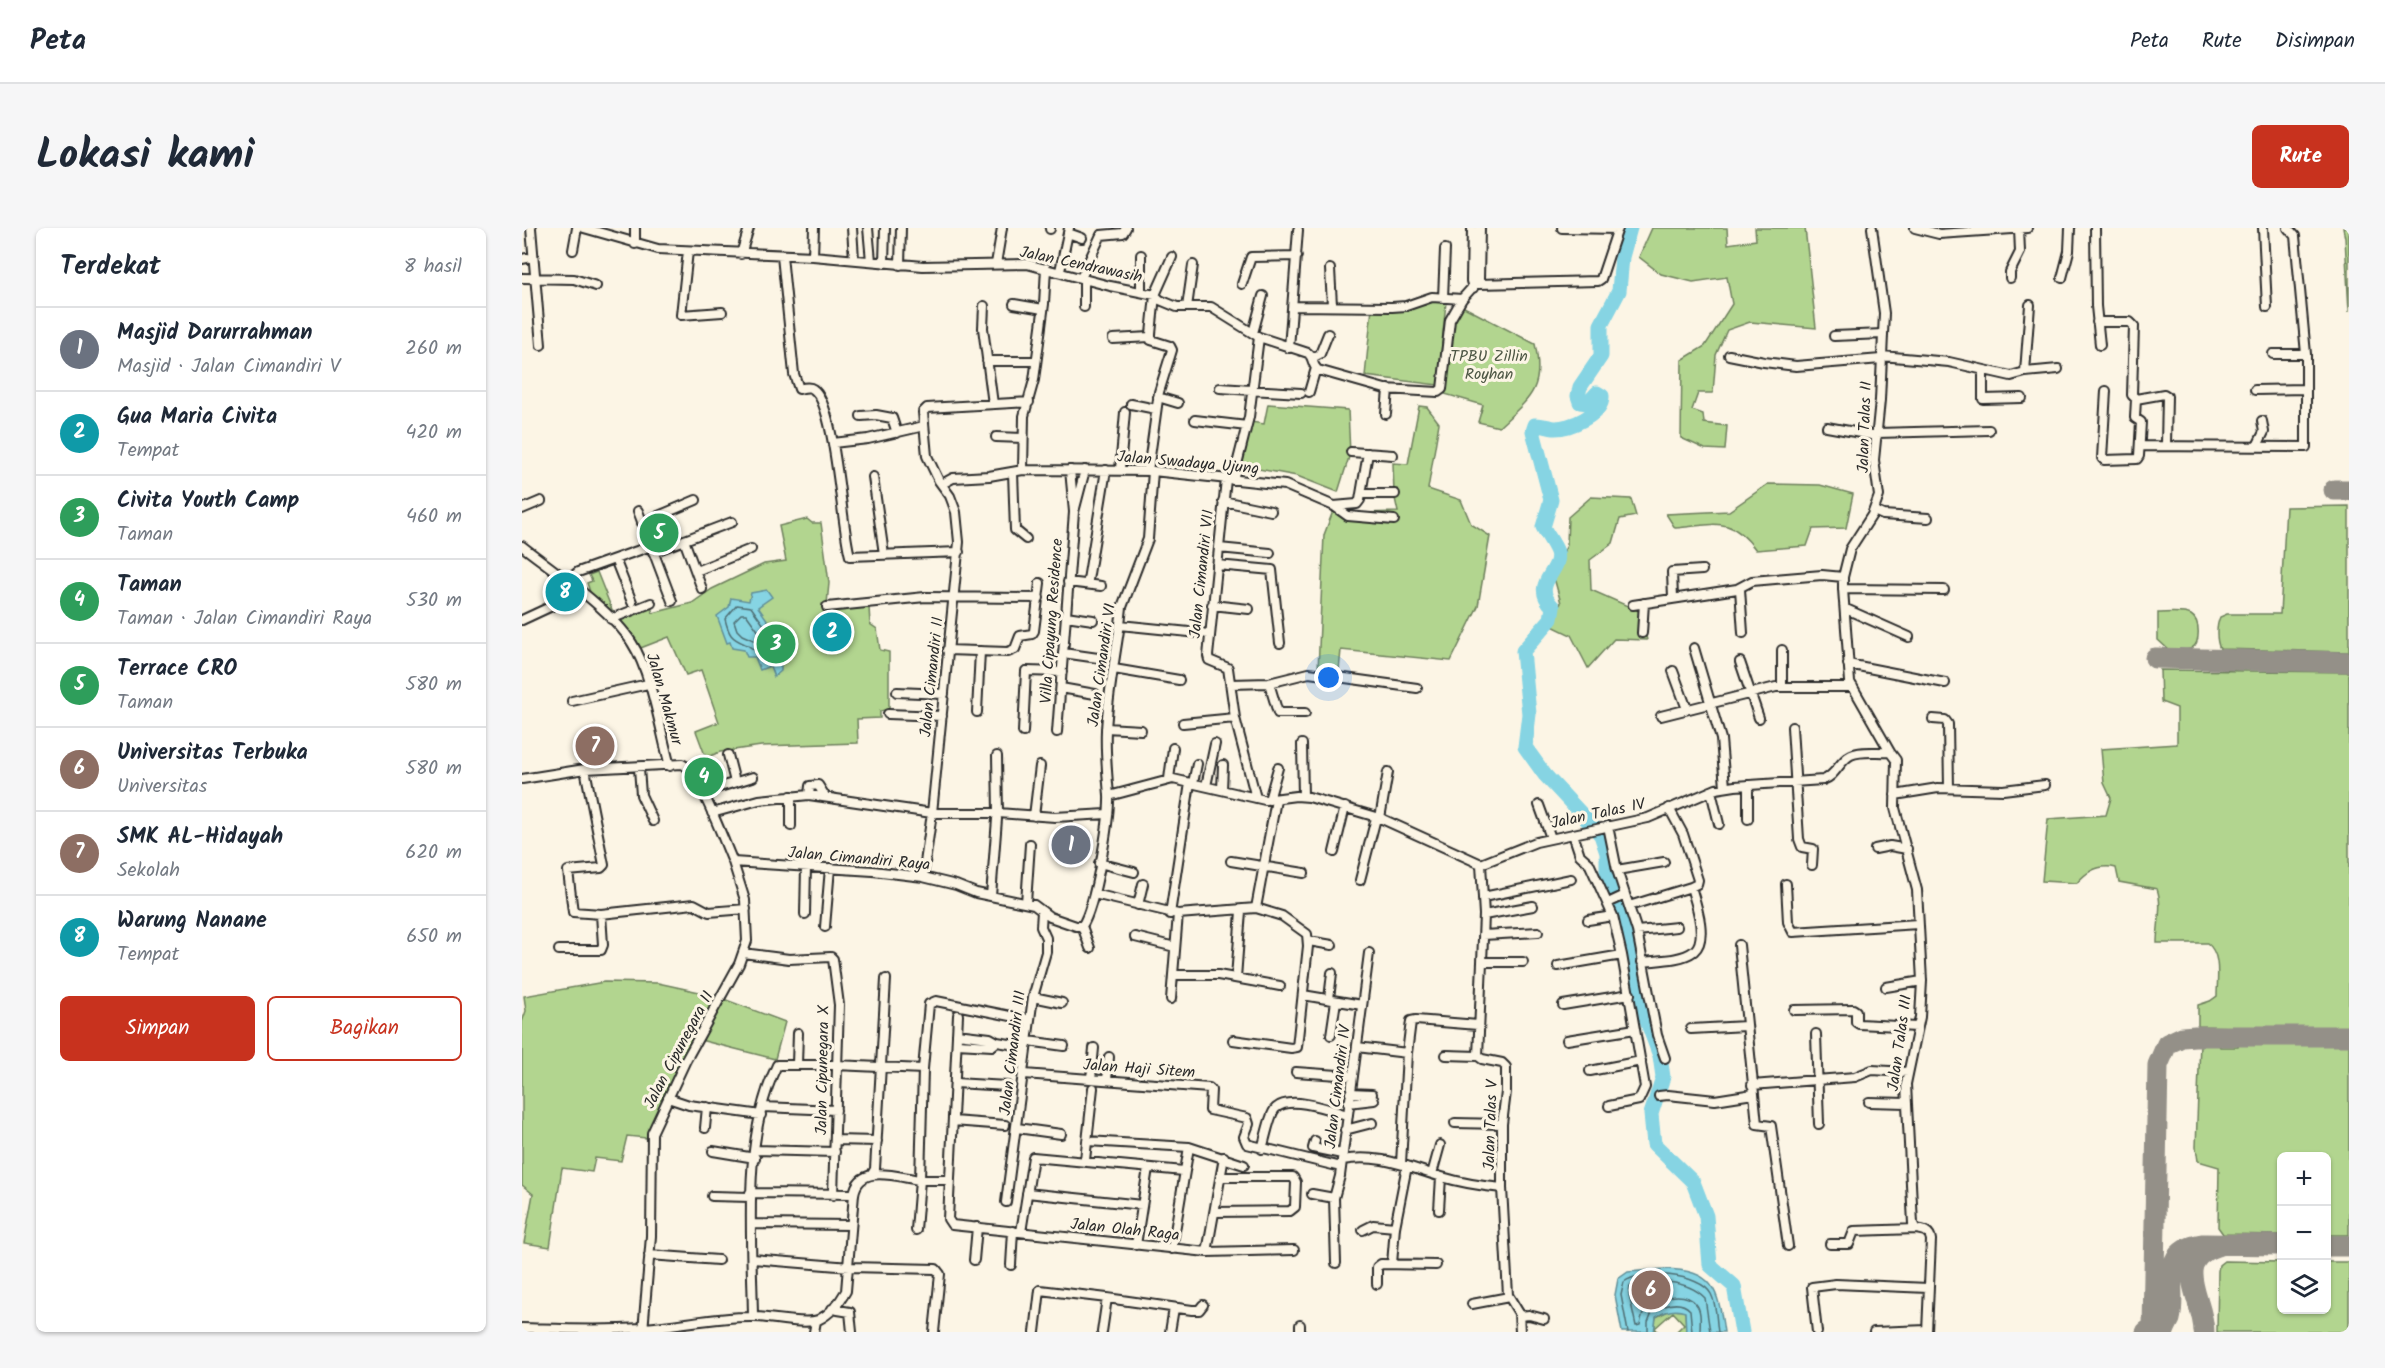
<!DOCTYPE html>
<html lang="id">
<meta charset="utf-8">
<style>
:root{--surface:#fff;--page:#f6f6f7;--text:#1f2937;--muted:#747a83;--line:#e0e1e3;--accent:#c8321e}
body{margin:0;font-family:Kalam,sans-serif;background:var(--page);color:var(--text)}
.controls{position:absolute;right:18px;bottom:18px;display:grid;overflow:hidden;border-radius:9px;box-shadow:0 2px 4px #0004}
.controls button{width:54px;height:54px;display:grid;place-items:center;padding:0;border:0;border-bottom:2px solid var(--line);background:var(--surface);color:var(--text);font:30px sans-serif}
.you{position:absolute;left:807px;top:450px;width:21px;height:21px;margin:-15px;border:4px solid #fff;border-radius:50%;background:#1a73e8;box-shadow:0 0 0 9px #1a73e833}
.badge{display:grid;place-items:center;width:39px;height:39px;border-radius:50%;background:var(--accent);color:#fff;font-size:20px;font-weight:700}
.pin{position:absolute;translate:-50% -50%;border:3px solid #fff;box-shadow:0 2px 6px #0006}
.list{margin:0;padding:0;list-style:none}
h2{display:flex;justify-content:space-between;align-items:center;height:78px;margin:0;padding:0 24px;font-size:26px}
h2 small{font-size:20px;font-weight:400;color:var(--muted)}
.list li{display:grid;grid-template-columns:39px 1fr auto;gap:18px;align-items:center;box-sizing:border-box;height:84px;padding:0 24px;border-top:2px solid var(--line)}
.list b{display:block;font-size:22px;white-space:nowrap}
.list p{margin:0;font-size:20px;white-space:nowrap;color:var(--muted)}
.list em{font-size:20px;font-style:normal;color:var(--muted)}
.actions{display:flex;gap:12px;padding:18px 24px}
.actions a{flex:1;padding:14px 0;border:2px solid var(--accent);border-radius:9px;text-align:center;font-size:21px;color:var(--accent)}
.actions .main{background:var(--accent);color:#fff}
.icon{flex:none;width:33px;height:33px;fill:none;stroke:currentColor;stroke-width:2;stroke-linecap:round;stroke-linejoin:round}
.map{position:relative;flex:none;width:1827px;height:1104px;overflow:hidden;border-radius:9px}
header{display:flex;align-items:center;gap:36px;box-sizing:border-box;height:84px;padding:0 30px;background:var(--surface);border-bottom:2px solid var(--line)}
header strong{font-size:28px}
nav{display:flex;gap:33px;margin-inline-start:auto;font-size:21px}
.intro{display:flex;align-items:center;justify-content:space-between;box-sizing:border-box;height:144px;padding:0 36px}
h1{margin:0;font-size:42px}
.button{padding:15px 27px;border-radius:9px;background:var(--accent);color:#fff;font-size:21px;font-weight:700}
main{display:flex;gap:36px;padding:0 36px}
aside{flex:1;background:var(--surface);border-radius:9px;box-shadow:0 2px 4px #0004}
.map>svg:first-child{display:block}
.green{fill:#b2d58f;stroke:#6e805d;stroke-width:1.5}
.water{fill:#86d4e3;stroke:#629099;stroke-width:1.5}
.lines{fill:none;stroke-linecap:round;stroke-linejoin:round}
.shore{stroke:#4f6f75;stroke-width:1.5}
.river{stroke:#86d4e3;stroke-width:15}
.taxiway{stroke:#949088;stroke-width:21}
.minor-casing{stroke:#2b2b2b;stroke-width:12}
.minor{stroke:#fcf5e5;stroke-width:8}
.labels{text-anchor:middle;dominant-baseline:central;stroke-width:6;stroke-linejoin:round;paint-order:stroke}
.street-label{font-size:16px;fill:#2b2b2b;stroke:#fcf5e5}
.park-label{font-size:16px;fill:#4d5644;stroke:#fcf5e5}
</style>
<header>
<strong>Peta</strong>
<nav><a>Peta</a><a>Rute</a><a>Disimpan</a></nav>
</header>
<div class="intro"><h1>Lokasi kami</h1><a class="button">Rute</a></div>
<main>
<aside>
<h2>Terdekat<small>8 hasil</small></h2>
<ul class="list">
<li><span class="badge" style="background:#6b7280">1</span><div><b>Masjid Darurrahman</b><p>Masjid · Jalan Cimandiri V</p></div><em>260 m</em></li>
<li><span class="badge" style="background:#0f9aa8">2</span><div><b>Gua Maria Civita</b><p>Tempat</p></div><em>420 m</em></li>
<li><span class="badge" style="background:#2e9e5b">3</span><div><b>Civita Youth Camp</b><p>Taman</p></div><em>460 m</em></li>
<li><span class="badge" style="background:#2e9e5b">4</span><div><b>Taman</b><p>Taman · Jalan Cimandiri Raya</p></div><em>530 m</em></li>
<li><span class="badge" style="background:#2e9e5b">5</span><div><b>Terrace CRO</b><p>Taman</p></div><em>580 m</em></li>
<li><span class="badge" style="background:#8d6e63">6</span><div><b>Universitas Terbuka</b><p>Universitas</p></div><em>580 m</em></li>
<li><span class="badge" style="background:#8d6e63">7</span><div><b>SMK AL-Hidayah</b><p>Sekolah</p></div><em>620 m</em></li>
<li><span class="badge" style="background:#0f9aa8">8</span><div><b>Warung Nanane</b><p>Tempat</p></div><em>650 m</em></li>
</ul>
<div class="actions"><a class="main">Simpan</a><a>Bagikan</a></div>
</aside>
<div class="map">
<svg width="1827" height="1104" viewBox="0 0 1827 1104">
<rect width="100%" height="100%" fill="#fcf5e5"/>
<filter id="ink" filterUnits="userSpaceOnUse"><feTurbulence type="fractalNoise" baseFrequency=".0167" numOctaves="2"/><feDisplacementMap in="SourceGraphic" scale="12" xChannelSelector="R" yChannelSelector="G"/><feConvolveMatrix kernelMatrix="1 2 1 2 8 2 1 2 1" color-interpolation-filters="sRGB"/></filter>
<g filter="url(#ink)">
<!-- green -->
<path class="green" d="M1130 0H1205L1206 16 1234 12 1233 0H1283L1294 100 1228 94 1205 102 1194 127 1191 165H1176L1170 182 1181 186 1182 195 1205 198 1203 222 1183 221 1159 210 1160 132 1183 118 1210 76 1205 49 1171 54 1139 46 1117 29Z
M1821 0H1827V84L1823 10Z
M902 72 924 74 916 157 843 148 850 80 880 83Z
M940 78 1013 116C1023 161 1008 170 977 199L956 194 961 177 923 166 933 88Z
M746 176 826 182 828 226 816 264 775 248 720 238 729 194 742 196Z
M897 178 905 179 917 195 906 261 939 272 949 296 968 308 956 378 929 433 819 422 817 443 796 442 802 307 813 278 839 285 876 284 872 266 871 235 886 236Z
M1246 256 1298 257 1331 266 1324 300 1291 301 1285 318 1234 322C1208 287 1193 297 1153 300L1144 286 1207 283Z
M1069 269 1109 271 1114 288 1098 291 1091 315 1068 332 1069 362 1117 383 1125 412 1092 411 1066 440 1049 407 1026 396 1039 375 1031 346 1045 317 1046 289Z
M1827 278V424L1698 421C1694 412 1694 398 1698 389L1705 386H1758L1764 279Z
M140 291 149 312 134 318 125 297Z
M285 291 290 295H299L307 355 305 376H300L301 383 347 379 348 396 355 401 358 422 367 424V481L358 483V490L335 491 336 515 239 518 198 524 165 537 160 536 183 527 174 503 197 494 179 442 164 447 147 409 116 421 92 389 128 376 131 385 170 375 190 361 242 336 264 333 257 298Z
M75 344 91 384 68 364 65 355 70 353 67 347Z
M1636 385C1645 385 1661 383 1669 387 1679 393 1678 415 1670 420 1663 424 1654 422 1647 422L1636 412Z
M1638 442 1827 444V802L1676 798V777L1688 773 1695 768C1695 751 1700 726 1685 715H1635C1635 697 1641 677 1635 661L1597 654 1594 640C1578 636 1565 643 1555 655L1520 653 1526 591 1584 587 1589 570 1582 555 1579 521 1655 516V480L1639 474Z
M184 540 188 555 182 557 173 543Z
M82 754 136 755 191 767 263 794 253 831 170 810 149 852 124 910 105 908 99 933 73 930 70 944 40 940 28 1019 2 1015 11 966 0 957V794L4 783 2 768Z
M1695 814 1698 819H1716L1717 815 1827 816V1007H1805L1804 928H1760L1759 1007 1701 1006 1696 999 1697 939 1676 933 1674 919 1678 815Z
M1702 1033 1759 1034 1760 1082H1804L1805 1034H1827V1104H1695L1696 1043 1697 1037Z
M1148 1082 1163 1083 1164 1104H1154L1162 1096 1151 1084 1133 1100 1136 1104H1132L1134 1089Z"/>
<!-- water -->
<path class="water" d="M245 362 250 369 236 379 248 396 258 393 266 402 258 409 272 425 259 436V443L252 449 248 438 238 442 233 429H225L222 422 210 420 208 414 205 415 195 388 207 379 209 370 227 373 229 365Z
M1142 1041C1192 1042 1196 1061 1202 1104H1164L1163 1084C1152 1080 1143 1083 1134 1089L1132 1104H1100L1093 1067 1096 1051 1106 1044Z"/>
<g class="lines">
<!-- shore -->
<path class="shore" d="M215 377 229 379 244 400 253 403V412L262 424 254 433 242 432 236 424C230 422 229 418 223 416 209 410 207 407 203 391Z
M219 386H224L237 404 244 409 245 418 220 407 215 402 212 393Z
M1106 1104 1099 1067 1102 1054C1118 1041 1178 1045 1189 1066 1195 1077 1194 1093 1196 1104
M1126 1104V1094L1130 1084C1142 1077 1158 1071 1168 1082L1170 1104
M1178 1104C1178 1095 1180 1083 1174 1076 1163 1062 1135 1069 1125 1079 1120 1084 1119 1091 1118 1097L1114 1098 1107 1066 1108 1058C1131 1051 1165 1051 1183 1070L1188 1104"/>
<!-- river -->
<path class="river" d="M1108 0 1100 29 1097 63 1079 97V128L1058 159 1056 168 1058 174 1066 175 1075 165 1080 168C1081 186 1048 201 1032 200 1025 199 1021 197 1013 197L1011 203 1029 272 1021 299C1025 307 1032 316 1035 324 1041 344 1007 355 1031 379L1029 391 1001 423 1007 486 1003 519 1023 547 1079 607 1085 625V650L1094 665 1105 692 1122 785 1138 828 1141 849 1129 886 1132 916 1171 954 1184 988 1188 1037 1212 1058 1220 1104"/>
<!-- taxiway -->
<path class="taxiway" d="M1812 262H1827
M1633 430 1827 434
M1804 1018H1827
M1624 1104 1631 1099 1636 837 1645 816 1660 809 1673 808H1827
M1642 1104C1643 1100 1646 1095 1648 1091 1656 1061 1634 1023 1681 1016L1760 1017
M1682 1104C1682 1070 1646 1032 1698 1017"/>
<defs>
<path id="minor" d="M9 0 19 117
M62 0 136 21 291 28 401 38 505 36 588 58 633 67 638 72 655 79H689L737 109 786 125C792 130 790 138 796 142L863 161 916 164 920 161 928 92 940 71 957 52 958 0
M330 0 332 31
M346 0 349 33
M528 0V1
M950 0 949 53 951 60
M1040 0 1096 1
M1350 0 1362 85 1358 172 1352 232 1357 268 1350 287 1328 321 1321 349V361L1328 454 1368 524 1374 532 1373 580 1395 662 1400 753 1398 789 1384 856 1391 996 1394 1001C1401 1002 1408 1003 1409 1012L1405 1104
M1393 0 1417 6 1505 0
M1573 0 1574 78 1578 117
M1741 0 1745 79
M546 5 560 10
M113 16V0
M51 22 55 0
M166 23 159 87 200 84
M219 26 227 0
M260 28 272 146 277 161C281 160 287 158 291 161 314 176 319 298 328 328L437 324
M291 28 292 0
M0 31 5 30
M362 35 363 0
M474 36 480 0
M378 37 379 0
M808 41 810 77
M538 43 547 0
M0 50 52 51 74 58
M559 50 579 7 601 5 604 0
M1488 50V44L1498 24 1497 0
M1540 50 1547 23 1548 0
M720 56 729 29 775 28
M956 56 1076 53 1079 51 1096 0
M619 63V27
M921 70 923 21
M492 76 521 81
M462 78 461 100 471 176
M771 78 870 79 884 78 910 69 940 71
M562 79V51
M665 79 671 37
M1575 94H1608L1612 98 1610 167 1614 171 1613 190 1619 194 1617 228 1615 231 1582 232 1580 230 1584 163
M731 105 741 68
M1312 108 1361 106
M591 111 628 109
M767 120 776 2
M1751 126H1784
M1207 127 1242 134 1274 138 1359 131
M1360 128 1427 134 1489 148 1503 144 1536 141
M790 130 798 126 806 106
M465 133H514
M1461 143V171L1500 170
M1503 144 1508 77
M698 160 779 165
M1733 162 1784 161
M787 164 794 140
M636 169 656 175
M1614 171 1642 166 1645 168 1644 216
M609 176 634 181
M864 186 866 161
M339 188 354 187 370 190 375 205
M673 192 725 198
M1305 199 1355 208
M1355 205 1467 202
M474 209 501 210
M311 215 346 211 402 198
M1618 218 1784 219V126L1773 8 1766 0
M1735 218 1742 204 1740 193
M829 224 871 227
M598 241 603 184
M501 242 502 188 512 152 522 76 524 40
M548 242 552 284 563 242
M626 243 637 164 650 122 648 118 629 112V106L633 67 650 29
M491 244 493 302 504 311
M351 249 362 326
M704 251 686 428 687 432 706 440 713 490 734 570
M711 252 727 189 737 109
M420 256 431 250 467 248 501 242 631 243 763 257 812 278 826 288 872 292
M840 266H873
M701 273 749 283
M812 278 835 276 838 272 846 225
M0 281 19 273
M116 283 150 373
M1352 283 1361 287 1406 290
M120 295 174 272
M162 312 180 361
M0 318C32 343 89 381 110 415 130 446 138 502 148 538
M697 320 748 325
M131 324 210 294
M93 331 110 374
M695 337 750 342 758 415
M174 343 229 321
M566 352 584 242
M45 353 56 344 129 318
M546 354 579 358
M1218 361 1221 405
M1321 361 1422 362
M1151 370 1150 344 1180 342
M690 377 727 381
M1111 377 1215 361 1230 353 1300 347 1321 349
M305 379 403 369 517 370
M1324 381 1387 409
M544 388 571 392
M89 391 129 375
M0 392 60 364
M598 397 687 406
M1120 405 1122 375
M1172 420 1199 511 1203 559
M425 422 486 424 493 421 498 408 510 406 512 403 518 355
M1260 422V459
M541 425 576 430
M1218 434 1237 490
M1326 436 1423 455
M592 441 657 452
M1151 443 1165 481
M747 455 756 485H783
M709 456 747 455 787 445 895 460
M539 460 573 466
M375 464 422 466
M50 473 126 456
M455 484 458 423
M366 486 420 488
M1139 488 1254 459H1331
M1411 491 1423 492 1426 496 1427 560
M661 495 713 490
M1270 499 1277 611 1280 619 1291 621 1290 637
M584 500 619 502
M501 504 504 443 540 444
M535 504 552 284
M780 516 781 568
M206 527 213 554
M475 528 476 585
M117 540 119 567 131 593
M63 541 82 637 79 640 46 643 51 684 79 686 172 676 187 684 224 681
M0 551 63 541 160 536C176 542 203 616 211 634L351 643 401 649 434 657 454 665 512 677 528 689 554 698H560C573 680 588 590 587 567 585 545 583 525 584 502 586 464 594 426 599 388L600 379 626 311 631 243
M647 551 651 520
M671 555 675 536
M684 558 693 516
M700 562 701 537
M1189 563 1197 596
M181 564 231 549
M287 567 288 558 296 557 303 568
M1373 567 1416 560 1481 562 1523 557
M269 568V598
M587 568 651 551 743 572 774 568 787 569 858 590 959 636
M747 572 756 540
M1017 577 1029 610
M190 585 237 572 287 567 410 585H476L533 589 585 586
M512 588 518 538
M858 590 866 544
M1226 591V557
M1086 598 1095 642 1115 703 1135 807 1143 830
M1051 606 1058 627 1067 635 1091 688 1100 727 1123 859 1117 872 1087 878
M1353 621 1368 618 1385 621
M812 624 823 579
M709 633 782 645
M577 635 612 644
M959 636 962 687 956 828 960 831 980 835 984 839V864L980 896V960L986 1067 997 1085 998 1104
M959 636 1014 614 1126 590 1194 561 1213 558 1301 552C1314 548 1317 533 1329 527 1339 522 1357 525 1368 524
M1095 642 1142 634
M401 649 410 585 437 314 434 284 428 268 417 253 405 228 401 184 405 180 507 174
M838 652 854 590
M1264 656 1266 694 1271 704 1396 696
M572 666 656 686 734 680 760 688 785 706 786 718 775 819 769 820 711 812
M469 668 475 591
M961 669 1049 651
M504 675 508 616
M1086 675 1103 667
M616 677 621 656
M1107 678 1169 659
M734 680 754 572
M283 686 284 639
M648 686 668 555
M962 687 1011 678
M1066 692 1091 688
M560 698 568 720
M303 699 308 640
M1115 703 1155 699
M961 707 1016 704
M613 709 653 719
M787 713 810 717
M1217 717 1235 896 1249 898 1266 1018
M37 722H79L81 717 79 686
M221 725 267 731 309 729 311 731 317 777 311 967
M960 734H1001
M1120 734C1135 732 1159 733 1172 723 1187 711 1173 673 1169 659L1175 656 1176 652 1161 606 1147 580
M1036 738 1100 727
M651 747H696L758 758
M714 750 719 683
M1364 759 1400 753
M781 767 840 777
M511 769 540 775
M649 771 656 686
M807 771 810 745
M1041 777 1108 766
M1272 782 1331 781 1334 783V794L1337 796 1395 799
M436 787 426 991 430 997 685 1024 772 1022
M1169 801 1224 798
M435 806 468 810 475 814 494 817
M1294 806 1297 896
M809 807 814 773
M1045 812 1113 801
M506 813 542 818
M435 816 470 818 475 814
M835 819 885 825
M924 827 956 828
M275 836 276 805
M1068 843 1119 833
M774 844 830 848
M502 846 687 860 689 862 688 882 725 890 727 896 722 909 725 916 819 939
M569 851 572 820
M585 852 587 829
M433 855 485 858
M1230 857 1333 849 1350 842 1386 844
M828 865 850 866
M1137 868 1146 867 1193 872 1231 866
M146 870 167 877 239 887
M1347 874 1384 875
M826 875 852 872
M241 879 314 882
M431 893 483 897
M933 895 980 896
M183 900 185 879
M495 900 539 906
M823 902 850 895
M313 912 355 913
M565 913 667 919 722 937
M793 913 791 920 820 926
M740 921C743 912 748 885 754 880 769 867 808 882 825 887
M233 922 313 924
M191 923 233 930
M563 932 571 860
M820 932C857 925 885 939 920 949 940 955 959 958 980 960
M879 936 885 825 889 793 894 792 956 797
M350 946 353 941 364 751
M910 946 918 917
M228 965 332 966
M505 965 620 977
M790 966 812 970
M190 968 228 969
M484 974 511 769 524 724V710L519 699 520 683
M917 982 919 949
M693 984 768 983 773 979 774 954 771 949H699
M229 996 329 997
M394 1002 398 952H428
M841 1002 851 997 873 999
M499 1004 511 929 662 943
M1308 1016H1327L1332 1003 1394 1001
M614 1017 626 940
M650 1021 667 919
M685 1024 702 929
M127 1027 196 1032
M231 1031 328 1039 414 1041 418 1046 412 1104
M452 1032 455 999
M814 1035 812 970 818 948 847 725
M870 1036 873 999 885 938
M489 1037 491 1003
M855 1056V1039L859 1036 914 1037
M950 1076 987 1069
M310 1081 328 1084 330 1104
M998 1088 1007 1087 1022 1091
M231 1089C230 1008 219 912 255 837H314L401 841
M0 1100C40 1101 79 1103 119 1100 157 1098 194 1088 232 1089 248 1089 282 1097 296 1092 308 1086 318 1074 324 1063L332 966C337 935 375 949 398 952L401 841 407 776 414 773 508 792
M121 1103 129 1008 130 905 164 832 217 736 225 713 223 672 211 634
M292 1104 294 1093
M513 1104 518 1062 585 1070
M580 1104 585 1070 670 1082H677L681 1077
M648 1104 652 1080
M778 1104V1097
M1295 1104 1290 1059 1314 1056 1406 1060
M1352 1104 1405 1102"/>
</defs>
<!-- minor casing -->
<use href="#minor" class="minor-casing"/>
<!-- minor -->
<use href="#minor" class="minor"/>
</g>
</g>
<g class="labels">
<!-- street labels -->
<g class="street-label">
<text transform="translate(559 37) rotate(12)">Jalan Cendrawasih</text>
<text transform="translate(1343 199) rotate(-88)">Jalan Talas II</text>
<text transform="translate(666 235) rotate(5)">Jalan Swadaya Ujung</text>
<text transform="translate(680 346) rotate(-84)">Jalan Cimandiri VII</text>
<text transform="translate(530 393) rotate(-86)">Villa Cipayung Residence</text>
<text transform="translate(580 437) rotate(-82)">Jalan Cimandiri VI</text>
<text transform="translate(410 449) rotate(-84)">Jalan Cimandiri II</text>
<text transform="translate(142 471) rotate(74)">Jalan Makmur</text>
<text transform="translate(1076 586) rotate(-12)">Jalan Talas IV</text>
<text transform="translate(337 631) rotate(5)">Jalan Cimandiri Raya</text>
<text transform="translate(1378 815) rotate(-82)">Jalan Talas III</text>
<text transform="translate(157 822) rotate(-62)">Jalan Cipunegara II</text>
<text transform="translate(491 825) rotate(-83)">Jalan Cimandiri III</text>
<text transform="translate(617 841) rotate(4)">Jalan Haji Sitem</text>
<text transform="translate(301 842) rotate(-89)">Jalan Cipunegara X</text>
<text transform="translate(816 859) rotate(-83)">Jalan Cimandiri IV</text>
<text transform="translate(969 897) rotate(-88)">Jalan Talas V</text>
<text transform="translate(603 1002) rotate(6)">Jalan Olah Raga</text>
</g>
<!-- park labels -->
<g class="park-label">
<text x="967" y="128">TPBU Zillin<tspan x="967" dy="18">Royhan</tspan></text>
</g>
</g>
</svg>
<div class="controls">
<button>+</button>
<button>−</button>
<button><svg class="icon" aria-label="layers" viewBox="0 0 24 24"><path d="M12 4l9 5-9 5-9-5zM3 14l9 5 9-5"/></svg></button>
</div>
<div class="you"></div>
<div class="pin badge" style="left:549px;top:617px;background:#6b7280">1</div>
<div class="pin badge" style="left:310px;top:404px;background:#0f9aa8">2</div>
<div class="pin badge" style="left:254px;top:416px;background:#2e9e5b">3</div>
<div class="pin badge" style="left:182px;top:549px;background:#2e9e5b">4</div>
<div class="pin badge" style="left:137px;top:305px;background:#2e9e5b">5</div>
<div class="pin badge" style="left:1129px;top:1062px;background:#8d6e63">6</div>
<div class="pin badge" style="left:73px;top:518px;background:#8d6e63">7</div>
<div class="pin badge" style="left:43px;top:364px;background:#0f9aa8">8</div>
</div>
</main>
